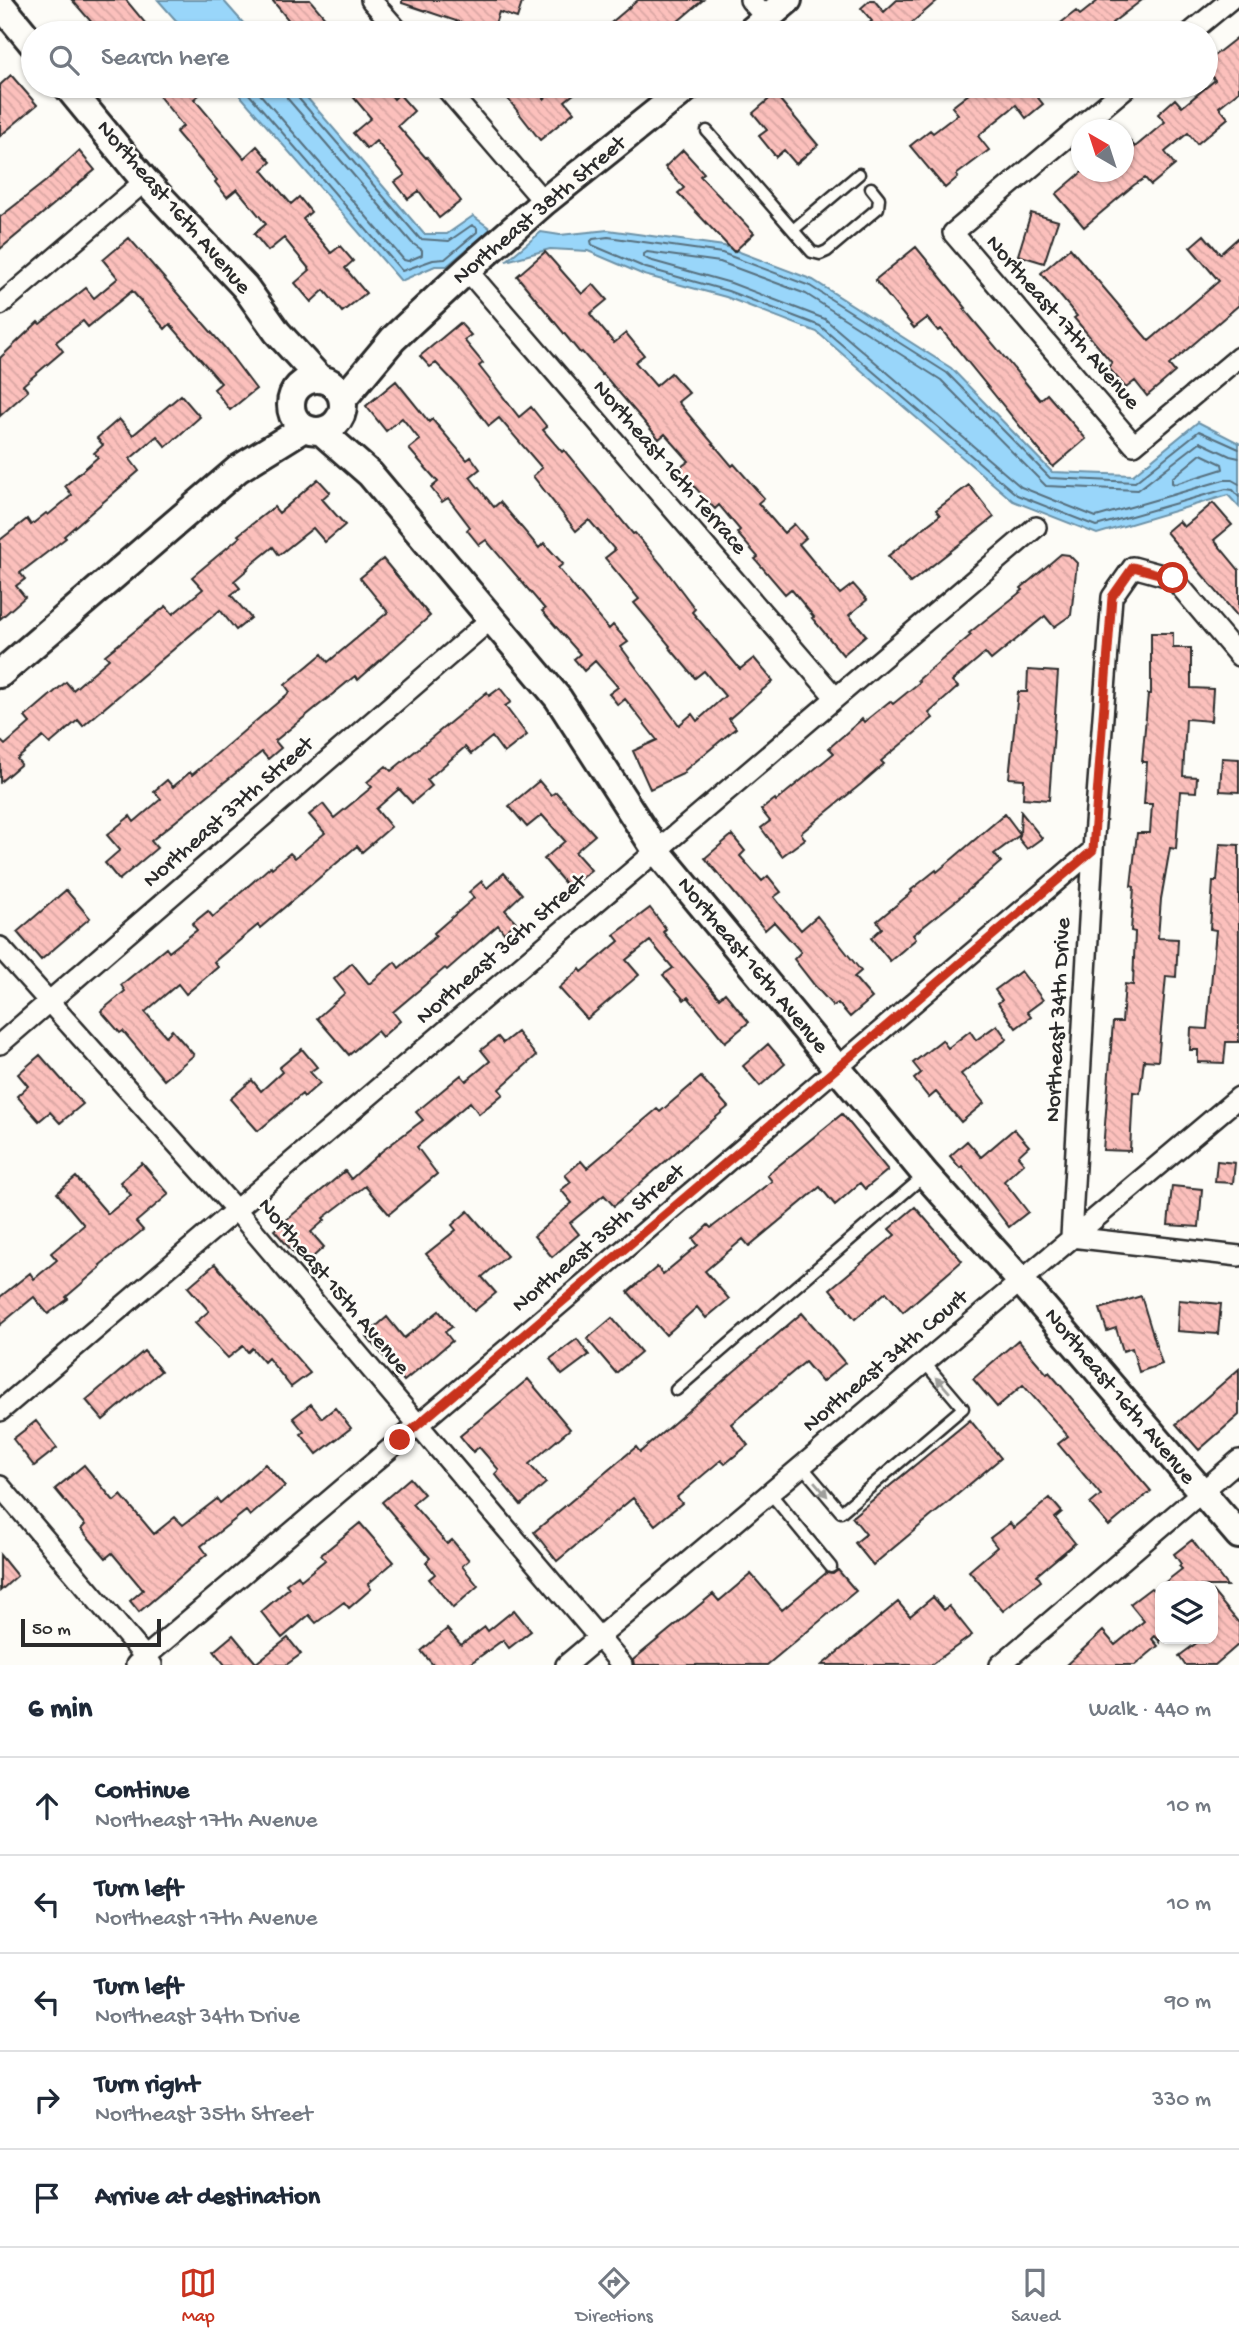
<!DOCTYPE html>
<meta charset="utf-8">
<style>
:root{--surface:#fff;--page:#f6f6f7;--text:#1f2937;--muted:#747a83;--line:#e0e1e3;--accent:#c8321e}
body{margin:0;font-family:"Gochi Hand",sans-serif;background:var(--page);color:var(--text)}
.controls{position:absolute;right:21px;bottom:21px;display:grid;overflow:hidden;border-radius:14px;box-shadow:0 2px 5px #0004}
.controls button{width:63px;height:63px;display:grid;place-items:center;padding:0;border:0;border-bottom:2px solid var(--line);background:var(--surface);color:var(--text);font:35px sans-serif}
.compass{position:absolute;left:1071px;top:119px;width:63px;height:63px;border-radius:50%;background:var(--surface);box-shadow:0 2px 5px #0004;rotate:321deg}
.scale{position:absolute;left:21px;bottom:18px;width:140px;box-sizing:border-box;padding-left:7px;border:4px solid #2b2b2b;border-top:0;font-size:19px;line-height:24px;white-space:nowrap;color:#2b2b2b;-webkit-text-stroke:5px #fdfcf7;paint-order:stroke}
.stop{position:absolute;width:21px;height:21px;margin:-16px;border:5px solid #c8321e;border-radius:50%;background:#fff}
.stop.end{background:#c8321e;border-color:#fff;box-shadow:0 2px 7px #0008}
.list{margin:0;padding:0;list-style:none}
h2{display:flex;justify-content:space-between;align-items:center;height:91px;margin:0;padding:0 28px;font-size:30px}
h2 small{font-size:23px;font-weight:400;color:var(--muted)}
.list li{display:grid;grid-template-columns:46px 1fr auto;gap:21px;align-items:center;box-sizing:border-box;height:98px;padding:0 28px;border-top:2px solid var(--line)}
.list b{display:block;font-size:26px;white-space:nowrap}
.list p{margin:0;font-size:23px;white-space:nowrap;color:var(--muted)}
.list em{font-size:23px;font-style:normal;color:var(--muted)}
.icon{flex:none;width:38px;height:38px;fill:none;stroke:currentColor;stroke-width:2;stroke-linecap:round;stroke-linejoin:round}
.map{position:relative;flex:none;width:1239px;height:1665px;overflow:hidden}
.search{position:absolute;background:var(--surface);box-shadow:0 2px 5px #0004;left:21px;right:21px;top:21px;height:77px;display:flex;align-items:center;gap:18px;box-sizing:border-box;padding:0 24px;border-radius:38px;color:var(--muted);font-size:26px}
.sheet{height:581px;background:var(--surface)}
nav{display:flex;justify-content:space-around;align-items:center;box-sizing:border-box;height:98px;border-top:2px solid var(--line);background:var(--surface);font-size:19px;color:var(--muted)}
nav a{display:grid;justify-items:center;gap:4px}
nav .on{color:var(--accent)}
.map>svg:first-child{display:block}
.water{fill:#99d6fa;stroke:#6d92a7;stroke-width:2}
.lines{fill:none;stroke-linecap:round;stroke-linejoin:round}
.shore{stroke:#576f7e;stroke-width:2}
.building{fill:url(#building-back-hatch);stroke:#2b2b2b;stroke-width:2}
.lane-casing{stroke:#2b2b2b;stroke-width:15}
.street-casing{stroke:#2b2b2b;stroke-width:24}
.secondary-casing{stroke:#2b2b2b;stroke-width:32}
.lane{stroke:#fdfcf7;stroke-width:10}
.street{stroke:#fdfcf7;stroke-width:19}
.secondary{stroke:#fdfcf7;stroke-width:26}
.oneway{fill:#9e9e9b}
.route{stroke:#c8321e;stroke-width:9}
.labels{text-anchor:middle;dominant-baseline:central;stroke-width:5;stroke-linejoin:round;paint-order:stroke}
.street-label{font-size:23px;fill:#2b2b2b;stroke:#fdfcf7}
</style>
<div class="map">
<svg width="1239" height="1665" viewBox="0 0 1239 1665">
<defs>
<pattern id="building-back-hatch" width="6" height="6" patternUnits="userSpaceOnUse" patternTransform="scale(1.75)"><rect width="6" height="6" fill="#fcc0bc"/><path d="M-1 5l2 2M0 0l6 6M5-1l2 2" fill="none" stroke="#d8a5a2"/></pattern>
</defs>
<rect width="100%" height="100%" fill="#fdfcf7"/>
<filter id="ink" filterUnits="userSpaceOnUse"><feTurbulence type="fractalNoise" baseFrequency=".0143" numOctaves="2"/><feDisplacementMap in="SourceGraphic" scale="14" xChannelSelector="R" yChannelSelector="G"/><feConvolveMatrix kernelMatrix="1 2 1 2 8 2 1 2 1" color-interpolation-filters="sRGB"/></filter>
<g filter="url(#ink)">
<!-- water -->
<path class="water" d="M158 0H223L252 33H187Z
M232 86H297L424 234H447L473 216 491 229 447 266H435L401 281Z
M608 230 724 246 813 280 951 368 1052 472 1133 475 1198 422 1239 443V507L1228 495 1097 534 1013 501 817 332 726 297 644 275 588 251 550 249 506 261 541 232 560 235Z"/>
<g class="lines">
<!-- shore -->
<path class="shore" d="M242 86 402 271 433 260 445 259 477 232V228L472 225 449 241 420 239 294 93 292 86
M253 86 404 260 408 261 422 255V250L412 243 287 98 284 86
M1239 449 1199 431 1135 482 1050 478 947 373 810 286 722 253 608 237 593 239 591 241 592 245 646 268 728 291 820 326 1017 495 1096 526 1226 489 1233 490 1239 497
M1201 454 1222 464 1223 469 1175 484 1172 483V478Z
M1239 458 1230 456 1200 442 1138 490 1046 486 941 380 806 294 720 262 647 252 644 254V257L649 260 731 283 825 319 1021 487 1096 517 1224 480H1232L1239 484"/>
</g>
<!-- building -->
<path class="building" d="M72 0H126L146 24 134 33H101Z
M272 0H310L338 33H299Z
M402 0H523L517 18 499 12 492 33 402 3Z
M638 0H703L664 33H599Z
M870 0H874L884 12 897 0H938L900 33H857L872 21 861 8Z
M1099 0H1142L1112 23 1120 33H1048L1076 11 1080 15Z
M1239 36V91L1219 107 1228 118 1197 144 1188 133 1165 152 1175 165 1151 185 1145 178 1134 185 1084 227 1056 194 1082 172H1124V134L1135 147 1165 122 1158 114 1175 99 1182 107 1215 80 1206 69V62Z
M11 75 37 105 0 136V85Z
M151 86H192L199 95 194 99 244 158 257 146 271 162 262 170 291 204 299 197 311 212 303 219 331 253 340 246 353 261 345 268 366 293 342 312 324 290 311 302 295 283 310 270 284 238 268 251 254 234 266 224 237 189 227 197 215 182 217 180 176 132 183 126Z
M344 86H384L394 99 399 94 414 111 398 126 426 158 427 157 461 201 439 218 419 191 408 199 395 182 405 175 376 141 367 149 353 133 371 118Z
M498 86H534L544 99 560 86H584L565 101 574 112 540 140Z
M979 86H1053L1038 98 1043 104 1026 118 1016 105 978 136 989 150 956 175 958 177 945 188 910 146 930 130 933 133 958 114 952 107Z
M775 94 818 145 796 164 784 150 776 157 759 136 767 130 753 113Z
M683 150 704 173 700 176 754 233 734 252 678 193 684 188 665 167Z
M79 151 95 170 0 249V217L46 181Z
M1031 213 1058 221 1044 263 1018 255Z
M1204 235 1220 254 1239 237V305L1169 365 1175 372 1147 396 1135 381 1126 388 1108 367 1112 363 1074 318 1077 316 1041 273 1070 248 1149 341 1219 281 1190 247Z
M129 238 225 348 256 389 230 410 214 389 221 383 170 324 165 329 132 291 88 327 83 321 56 342 63 351 23 385 28 391 0 416V358L38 322 40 324 86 288 94 298 118 278 103 260Z
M916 247 966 308 964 309 1040 400 1047 394 1086 439 1053 467 941 329 938 331 927 318 914 328 875 280Z
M545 252 582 294 593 284 607 300 590 314 614 343 626 333 644 355 635 362 656 386 671 373 689 393 678 402 688 414 732 466 734 464 764 498 758 503 784 533 794 524 806 538 799 544 840 594 853 584 867 600 849 615 866 635 843 655 812 618 814 617 791 589 785 594 755 559 758 557 737 533 740 530 719 505 715 509 678 469 689 461 665 434 659 439 603 374 602 375 582 352 580 353 517 276Z
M460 323 471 335 464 340 483 363 479 366 519 417 531 407 547 427 543 430 562 452 564 450 633 534 635 533 662 565 695 609 692 612 740 669 754 658 773 681 729 719 736 728 684 771 685 773 650 789 633 751 657 740 625 699 618 705 609 694 618 687 595 661 584 671 574 659 580 654 542 611 545 609 486 540 479 545 467 530 470 527 448 498 442 502 431 488 438 482 409 449 420 440 402 418 386 431 366 406 396 381 429 422 432 419 467 460 471 457 480 469 470 477 494 507 500 502 539 548 544 543 563 564 558 568 609 629 613 625 628 642 621 647 679 725 692 714 697 721 725 696 704 671 695 678 669 647 670 646 634 603 639 599 605 558 615 550 589 520 576 531 533 476 542 468 499 418 489 426 457 385 436 363 430 367 420 356Z
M181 395 200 417 166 447 157 436 130 459 139 471 64 536 66 538 20 573 25 579 16 586 25 597 0 619V540L27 519 31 525 46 513 48 515 72 495 65 486 98 457 94 453 103 445 97 438 119 419 133 435Z
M318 479 330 492 322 499 345 525 325 542 313 528 279 555 273 547 247 568 248 569 234 581 240 588 231 595 251 618 236 630 220 610 83 726 78 720 50 744 43 737 17 759 21 764 0 782V740L5 745 30 723 25 717 66 682 73 690 109 659 105 655 166 606 173 614 203 589 192 577 240 537 238 535 274 507 279 513Z
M969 485 994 517 910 583 888 556 940 515 936 510Z
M1213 503 1232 525 1214 540 1239 570V618L1166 532 1179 521 1184 527Z
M1061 554 1069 555 1077 563 1071 615 1054 627 1045 616 991 660 985 653 952 681 958 687 929 713 933 718 881 761 884 764 861 784 801 833 805 839 782 856 761 828 770 821 761 810 775 799 776 801 834 753 829 748 862 719 864 722 890 701 893 704 920 682 918 680 971 635 969 633 1023 590 1021 588Z
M383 559 430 616 358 680 355 676 275 741 281 748 268 759 262 752 151 841 157 848 119 880 105 863 120 850 107 835 130 816 134 822 161 799 154 791 167 780 173 787 190 772 192 775 290 692 285 685 322 654 328 662 388 612 360 578Z
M1151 633H1173V648H1191V688L1213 689 1211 721 1186 719 1183 776 1197 777 1196 792 1180 791 1176 849 1170 848 1161 899 1158 938 1178 939 1176 977 1166 976 1158 1061 1144 1060 1140 1093 1133 1092 1130 1151 1103 1150 1113 1022H1122L1125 984 1133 985 1135 932 1131 931 1134 887 1131 886 1137 833H1150L1152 804H1144L1147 762H1142L1148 694H1151Z
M1028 670 1058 672 1049 800 1023 798 1024 779 1009 778 1018 692H1027Z
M500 688 511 702 505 706 527 735 504 753 492 737 471 754 465 747 427 780 432 786 412 803 399 789 376 809 391 827 362 852 357 846 260 928 258 925 214 962 218 967 186 994 178 984 145 1012 166 1036 172 1030 194 1055 164 1080 123 1031 120 1033 101 1011 125 991 121 985 166 948 169 952 197 930 192 924 208 911 213 917 271 866 272 868 290 853 295 858 325 833 309 815 323 804 334 818 372 787 367 782 386 766 391 771 487 692 489 696Z
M1222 758 1239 759V792L1220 791Z
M539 781 551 795 556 792 595 835 575 852 591 870 569 888 544 859 565 841 542 815 527 827 509 806Z
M1021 812 1042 838 1027 849 1019 839 1020 835 994 854 1001 862 958 899 913 935 916 939 890 961 871 938 882 928 877 921 912 892 911 890 936 870 937 872 1005 814 1020 834Z
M732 835 745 851 740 856 762 881 768 876 781 892 774 897 801 930 817 916 861 971 854 977 872 998 850 1017 838 1003 833 1006 815 986 794 959 801 952 774 922 765 930 705 858Z
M1220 844 1239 845V1042H1226L1224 1063 1198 1062V1050H1190L1191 1028 1207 1029 1216 930 1210 929 1213 881H1217Z
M504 873 522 894 505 910 516 922 504 933 498 925 447 970 445 968 393 1012 400 1021 382 1037 377 1031 349 1055 317 1018 345 993 334 979 352 963 369 984 395 962 399 968 436 936 434 933 474 898 469 892 482 881 487 888Z
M66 890 90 918 41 960 17 932Z
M650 908 666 929 663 932 719 998 725 993 749 1022 725 1042 688 997 684 1000 663 975 673 968 650 941 626 960 639 975 587 1019 559 988 580 969 582 972 619 941 614 935Z
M1021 971 1043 1000 1027 1012 1031 1017 1016 1028 998 1003 1002 1000 995 990Z
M997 1025 1007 1039 961 1074 984 1103 961 1122 936 1092 929 1098 914 1079 921 1073 913 1063 942 1040 948 1048 970 1031 976 1040Z
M517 1032 536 1056 499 1089 503 1094 479 1114 470 1102 417 1147 437 1174 389 1214 365 1186 323 1218 325 1220 311 1232 324 1247 304 1265 274 1230 345 1171 351 1179 382 1151 423 1120 416 1112 461 1075 466 1081 490 1061 481 1050 498 1037 503 1043Z
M768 1044 785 1064 760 1086 743 1066Z
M302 1049 317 1067 310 1072 320 1083 304 1097 302 1094 258 1131 230 1099 252 1080 261 1091 282 1072 279 1068Z
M40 1055 83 1104 60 1123 50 1112 39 1121 17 1096 28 1086 18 1074Z
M701 1077 728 1107 614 1206 604 1195 570 1223 579 1234 552 1257 534 1236 572 1203 561 1190 571 1182 565 1175 581 1161 587 1168 657 1109 660 1112Z
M842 1114 888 1170 865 1189 860 1183 835 1205 820 1187 749 1246 743 1239 705 1271 729 1299 706 1318 697 1307 666 1335 628 1292 657 1267 663 1274 698 1245 693 1239 708 1225 711 1228 772 1181 767 1175Z
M1014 1129 1029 1146 1018 1156 1024 1163 1004 1181 1028 1212 1009 1227 962 1166 960 1168 950 1156 967 1141 981 1157Z
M1217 1161 1235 1163 1233 1183 1215 1182Z
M142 1163 169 1194 136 1222 143 1230 100 1265 101 1267 66 1297 68 1299 48 1314 34 1297 0 1325V1297L30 1273 34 1279 57 1260 51 1253 84 1225 57 1193 76 1177 108 1214 131 1195 120 1182Z
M1172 1186 1202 1189 1199 1227 1168 1225Z
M915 1207 962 1261 903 1312 886 1292 855 1319 830 1289 895 1235 889 1229Z
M468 1211 507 1256 482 1277 496 1293 474 1311 426 1254 456 1230 452 1225Z
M215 1264 310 1373 291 1387 268 1358 264 1362 252 1348 248 1352 243 1346 228 1358 195 1323 209 1311 188 1287Z
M1141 1296 1162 1364 1139 1372 1132 1348 1123 1351 1116 1328 1107 1331 1100 1309Z
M1179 1300 1221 1304 1218 1334 1177 1331Z
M439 1311 452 1327 445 1332 452 1341 404 1381 366 1335 387 1317 404 1338Z
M802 1313 845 1363 822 1382 805 1362 731 1424 748 1445 725 1464 721 1460 677 1497 682 1503 655 1525 633 1498 557 1561 534 1532 636 1447 640 1452Z
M612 1318 641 1352 616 1373 587 1339Z
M577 1339 589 1355 562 1375 550 1359Z
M1018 1340 1047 1374 1049 1372 1151 1491 1109 1526 1090 1504 1101 1495 1058 1444 1068 1436 1023 1385 997 1407 973 1379Z
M144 1351 161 1371 103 1420 86 1400Z
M1239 1369V1415L1199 1450 1176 1424Z
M528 1379 570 1429 529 1464 546 1483 521 1505 495 1474 499 1470 479 1447 473 1452 460 1436Z
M311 1404 322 1418 335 1408 351 1428 317 1454 301 1434 304 1432 293 1418Z
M970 1420 1001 1458 873 1565 855 1543 866 1534 852 1517Z
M36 1421 57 1448 34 1466 13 1439Z
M265 1464 285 1486 250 1516 246 1511 201 1546 207 1554 139 1612 130 1601 143 1590 112 1553 106 1558 81 1529 85 1525 55 1489 84 1465 114 1501 121 1495 154 1534 175 1517 183 1525 217 1499 220 1503Z
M410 1478 424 1494 412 1504 447 1544 452 1540 469 1560 462 1566 478 1586 453 1608 429 1579 435 1574 426 1562 430 1558 382 1502Z
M1050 1498 1062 1512 1055 1518 1075 1543 1037 1575 1041 1581 1003 1611 969 1571 997 1547 990 1538 1010 1523 1014 1528Z
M360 1523 394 1562 368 1584 371 1589 349 1608 344 1602 316 1623 309 1615 282 1638 261 1612 289 1588 286 1584 298 1575 301 1580 325 1560 321 1555Z
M1192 1540 1227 1586H1160V1642L1155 1636 1152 1639 1158 1646 1135 1665H1066L1103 1631 1115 1645 1144 1621 1130 1604 1151 1588 1154 1591 1182 1569 1179 1566 1181 1564 1174 1554Z
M0 1555 17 1576 0 1591Z
M838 1570 856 1591 767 1665H634L633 1660 713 1594 719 1601 751 1574 782 1610 826 1573 833 1574Z
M1213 1592 1239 1623V1644L1215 1665H1185L1179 1656 1202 1639H1213Z
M933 1597 944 1610 949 1606 972 1635 931 1665H822L898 1602 910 1616Z
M514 1610 531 1631 509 1648 503 1640 468 1665H433L421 1651 447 1629 461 1645 485 1627 488 1631Z
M233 1635 256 1663 288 1638 301 1654 286 1665H225L214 1651Z"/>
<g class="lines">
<defs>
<path id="lane" d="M707 131 812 252 820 254 827 251 878 208 879 198 871 188
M793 230 859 174
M676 1390 925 1175
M802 1466 841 1512 963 1408 924 1362
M770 1493 831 1567"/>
<path id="street" d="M371 0 400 33
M750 0 766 18
M1190 33 1230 0
M444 86 544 202
M1128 86 953 233 1134 445 1239 357
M467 270 835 697
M0 305 145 181
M1239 656 1173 578 1133 567 1112 597 1093 850 1071 1237 1239 1256
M0 947 236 1210 622 1665
M0 1044 491 619
M0 1411 1036 527
M0 1486 152 1665
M136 1665 1093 850
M566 1665 1239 1097
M1000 1665 1239 1460"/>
<path id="secondary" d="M0 4 33 44
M749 33 788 0
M67 86 145 181 245 287 277 332 319 378
M291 405a26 26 0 1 1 52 0a26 26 0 1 1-52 0Z
M343 399 393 339 467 270 544 202 689 86
M321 431 370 474 558 698 656 850 926 1175 1021 1281 1239 1535
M0 674 238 469 304 428"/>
</defs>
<!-- lane casing -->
<use href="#lane" class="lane-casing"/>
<!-- street casing -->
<use href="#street" class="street-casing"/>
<!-- secondary casing -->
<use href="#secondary" class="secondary-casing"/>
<!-- lane -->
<use href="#lane" class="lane"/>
<!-- street -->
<use href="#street" class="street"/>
<!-- secondary -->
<use href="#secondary" class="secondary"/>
</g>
<!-- one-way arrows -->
<defs><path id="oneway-solid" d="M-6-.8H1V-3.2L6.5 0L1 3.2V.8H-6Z" transform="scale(1.75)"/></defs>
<g class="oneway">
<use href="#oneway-solid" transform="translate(943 1385) rotate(-131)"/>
<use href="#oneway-solid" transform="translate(821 1489) rotate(49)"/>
</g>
</g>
<g class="lines" filter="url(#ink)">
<!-- route -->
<path class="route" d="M400 1440 1093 850 1112 597 1133 567 1173 578"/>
</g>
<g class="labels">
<!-- street labels -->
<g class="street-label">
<text transform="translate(173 208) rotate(49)">Northeast 16th Avenue</text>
<text transform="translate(540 211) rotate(-40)">Northeast 38th Street</text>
<text transform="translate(1062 323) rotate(49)">Northeast 17th Avenue</text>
<text transform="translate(669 468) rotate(49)">Northeast 16th Terrace</text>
<text transform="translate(229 813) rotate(-41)">Northeast 37th Street</text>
<text transform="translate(502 950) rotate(-41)">Northeast 36th Street</text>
<text transform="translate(752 966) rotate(50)">Northeast 16th Avenue</text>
<text transform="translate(1059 1020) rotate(-87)">Northeast 34th Drive</text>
<text transform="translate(599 1239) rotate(-40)">Northeast 35th Street</text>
<text transform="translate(333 1287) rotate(50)">Northeast 15th Avenue</text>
<text transform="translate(886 1362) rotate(-40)">Northeast 34th Court</text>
<text transform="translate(1119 1397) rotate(50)">Northeast 16th Avenue</text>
</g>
</g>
</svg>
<div class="controls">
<button><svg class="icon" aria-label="layers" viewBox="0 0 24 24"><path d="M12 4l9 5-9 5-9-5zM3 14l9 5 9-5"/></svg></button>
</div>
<svg class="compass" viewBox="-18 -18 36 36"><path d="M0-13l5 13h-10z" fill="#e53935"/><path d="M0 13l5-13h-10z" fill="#747a83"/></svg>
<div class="scale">50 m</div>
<div class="stop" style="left:1173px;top:578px"></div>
<div class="stop end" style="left:400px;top:1440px"></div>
<div class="search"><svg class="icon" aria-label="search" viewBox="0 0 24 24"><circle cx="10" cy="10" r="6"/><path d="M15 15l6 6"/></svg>Search here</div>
</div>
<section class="sheet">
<h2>6 min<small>Walk · 440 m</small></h2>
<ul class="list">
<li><svg class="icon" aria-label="ahead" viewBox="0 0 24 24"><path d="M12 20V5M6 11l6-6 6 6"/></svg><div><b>Continue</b><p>Northeast 17th Avenue</p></div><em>10 m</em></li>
<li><svg class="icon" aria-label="left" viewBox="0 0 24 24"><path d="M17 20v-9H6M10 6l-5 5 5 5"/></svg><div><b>Turn left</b><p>Northeast 17th Avenue</p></div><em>10 m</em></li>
<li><svg class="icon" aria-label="left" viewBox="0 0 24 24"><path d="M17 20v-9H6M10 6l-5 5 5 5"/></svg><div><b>Turn left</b><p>Northeast 34th Drive</p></div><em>90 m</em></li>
<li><svg class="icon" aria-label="right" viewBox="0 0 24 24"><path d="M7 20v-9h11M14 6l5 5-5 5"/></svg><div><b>Turn right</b><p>Northeast 35th Street</p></div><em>330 m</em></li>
<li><svg class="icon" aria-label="arrive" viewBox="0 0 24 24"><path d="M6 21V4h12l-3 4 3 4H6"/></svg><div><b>Arrive at destination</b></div></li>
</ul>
</section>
<nav>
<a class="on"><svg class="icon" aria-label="map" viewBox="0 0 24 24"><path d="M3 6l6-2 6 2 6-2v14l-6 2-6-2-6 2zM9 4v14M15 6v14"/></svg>Map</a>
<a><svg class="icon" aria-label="directions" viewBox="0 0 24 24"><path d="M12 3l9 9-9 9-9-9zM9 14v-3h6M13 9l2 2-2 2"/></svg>Directions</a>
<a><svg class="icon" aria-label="saved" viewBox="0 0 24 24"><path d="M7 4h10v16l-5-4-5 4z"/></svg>Saved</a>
</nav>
